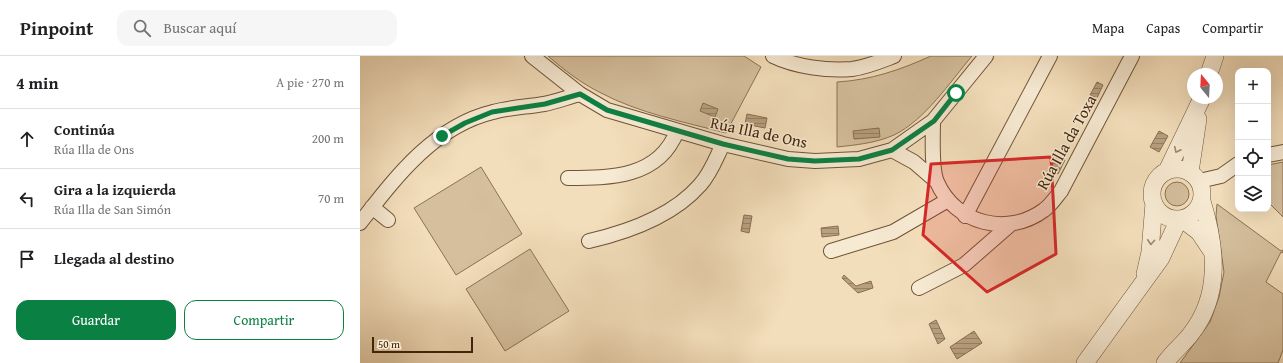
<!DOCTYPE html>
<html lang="es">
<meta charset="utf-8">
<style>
:root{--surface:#fff;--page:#f6f6f6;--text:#202124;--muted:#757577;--line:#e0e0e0;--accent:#0b8043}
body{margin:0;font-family:"Gentium Book Plus",serif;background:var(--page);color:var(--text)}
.controls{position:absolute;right:12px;top:12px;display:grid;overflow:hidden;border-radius:8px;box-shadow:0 4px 16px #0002}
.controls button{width:36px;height:36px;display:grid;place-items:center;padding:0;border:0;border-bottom:1px solid var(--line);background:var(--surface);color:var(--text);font:20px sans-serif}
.compass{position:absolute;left:827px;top:12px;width:36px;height:36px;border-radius:50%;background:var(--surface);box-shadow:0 4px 16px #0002;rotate:342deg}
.scale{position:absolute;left:12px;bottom:10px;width:101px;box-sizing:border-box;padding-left:4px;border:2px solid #43260a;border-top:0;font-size:11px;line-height:14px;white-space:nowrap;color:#43260a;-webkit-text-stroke:3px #f7ead3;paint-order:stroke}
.stop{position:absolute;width:12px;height:12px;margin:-9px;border:3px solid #0b8043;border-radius:50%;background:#fff}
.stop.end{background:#0b8043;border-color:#fff;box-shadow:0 1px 4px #0008}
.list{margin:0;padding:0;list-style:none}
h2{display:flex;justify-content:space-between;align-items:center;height:52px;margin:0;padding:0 16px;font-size:17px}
h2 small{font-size:13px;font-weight:400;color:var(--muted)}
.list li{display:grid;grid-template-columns:26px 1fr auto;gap:12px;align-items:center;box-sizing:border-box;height:60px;padding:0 16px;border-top:1px solid var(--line)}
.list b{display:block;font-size:15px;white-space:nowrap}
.list p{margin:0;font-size:13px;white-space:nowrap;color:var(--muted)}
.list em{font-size:13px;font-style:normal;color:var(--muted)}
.actions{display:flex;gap:8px;padding:12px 16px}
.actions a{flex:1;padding:9px 0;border:1px solid var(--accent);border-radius:12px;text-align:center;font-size:14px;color:var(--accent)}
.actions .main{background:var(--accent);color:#fff}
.icon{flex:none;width:22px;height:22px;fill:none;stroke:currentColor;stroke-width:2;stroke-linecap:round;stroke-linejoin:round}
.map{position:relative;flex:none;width:923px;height:307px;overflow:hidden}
header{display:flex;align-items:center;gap:24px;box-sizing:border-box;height:56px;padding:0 20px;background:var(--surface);border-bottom:1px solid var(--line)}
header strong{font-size:19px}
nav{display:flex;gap:22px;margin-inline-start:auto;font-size:14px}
.search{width:280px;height:36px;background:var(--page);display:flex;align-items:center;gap:10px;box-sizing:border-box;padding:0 14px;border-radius:12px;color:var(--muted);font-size:15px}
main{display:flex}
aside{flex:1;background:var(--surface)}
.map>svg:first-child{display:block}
.green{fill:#d5bf9d;stroke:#8c7254}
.water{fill:url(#water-rules);stroke:#896f50}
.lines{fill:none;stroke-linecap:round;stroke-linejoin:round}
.minor-casing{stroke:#6f5436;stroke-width:16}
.tertiary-casing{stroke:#6f5436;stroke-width:18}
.minor{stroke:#f7ead3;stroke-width:14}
.tertiary{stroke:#f7ead3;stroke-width:17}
.oneway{stroke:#9d886e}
.route{stroke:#0b8043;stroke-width:5}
.marked{fill:#d62828;fill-opacity:0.2;stroke:#d62828;stroke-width:3;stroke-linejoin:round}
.labels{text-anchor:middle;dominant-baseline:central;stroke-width:3;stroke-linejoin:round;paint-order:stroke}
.street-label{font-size:16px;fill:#43260a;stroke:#f7ead3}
</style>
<header>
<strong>Pinpoint</strong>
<div class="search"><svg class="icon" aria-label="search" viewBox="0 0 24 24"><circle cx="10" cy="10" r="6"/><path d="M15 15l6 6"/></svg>Buscar aquí</div>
<nav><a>Mapa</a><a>Capas</a><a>Compartir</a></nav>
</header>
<main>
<aside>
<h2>4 min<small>A pie · 270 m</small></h2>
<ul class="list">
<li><svg class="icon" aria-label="ahead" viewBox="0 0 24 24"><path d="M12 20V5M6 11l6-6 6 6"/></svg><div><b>Continúa</b><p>Rúa Illa de Ons</p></div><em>200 m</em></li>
<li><svg class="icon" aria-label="left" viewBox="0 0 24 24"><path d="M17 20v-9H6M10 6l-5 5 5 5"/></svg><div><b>Gira a la izquierda</b><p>Rúa Illa de San Simón</p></div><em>70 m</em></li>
<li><svg class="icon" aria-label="arrive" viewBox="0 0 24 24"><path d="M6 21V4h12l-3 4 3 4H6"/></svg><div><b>Llegada al destino</b></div></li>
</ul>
<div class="actions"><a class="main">Guardar</a><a>Compartir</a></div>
</aside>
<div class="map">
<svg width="923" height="307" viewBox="0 0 923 307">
<defs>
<pattern id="water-rules" width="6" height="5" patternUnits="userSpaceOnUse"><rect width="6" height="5" fill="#b79f7f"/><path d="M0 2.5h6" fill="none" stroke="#968166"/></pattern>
</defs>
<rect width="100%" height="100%" fill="#f3debb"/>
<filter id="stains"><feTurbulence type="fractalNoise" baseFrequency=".005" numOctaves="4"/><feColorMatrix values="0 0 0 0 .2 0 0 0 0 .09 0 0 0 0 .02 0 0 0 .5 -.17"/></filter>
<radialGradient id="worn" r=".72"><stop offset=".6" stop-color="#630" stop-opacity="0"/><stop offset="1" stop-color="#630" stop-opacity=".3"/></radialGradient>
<!-- green -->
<path class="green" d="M188 0H384L401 11 366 77C324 66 279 57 241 37 221 27 204 14 188 0Z
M571 0H612C590 26 565 64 534 79 516 87 496 89 477 91V26C511 24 540 14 571 0Z
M923 106V161L908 146V109Z
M121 111 162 178 96 219 54 152Z
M805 138a12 12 0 1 1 24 0a12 12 0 1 1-24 0Z
M857 148 921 195 923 194V197L921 196 906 226 923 238V294L918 307H820L850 266 859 241 864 216 856 160Z
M170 193 209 255 145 295 106 233Z"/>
<!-- water -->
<path class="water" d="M737 26 743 29 737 42 730 39Z
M343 47 358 53 355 61 340 55Z
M387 58 407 62 405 72 385 68Z
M519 72 520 81 494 83 493 75Z
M799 75 808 80 799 96 790 91Z
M696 100 705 104 698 118 689 114Z
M384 159 392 160 389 177 381 175Z
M478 170 479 179 462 181 461 172Z
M484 219 496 230 511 225 513 232 498 237 482 222Z
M576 264 585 283 578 288 569 268Z
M614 275 622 287 597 303 590 291Z"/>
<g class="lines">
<defs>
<path id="minor" d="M172 0 220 38 247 54 363 88 428 103 455 105 499 103 532 94 573 65 626 0
M413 0C436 11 467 15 492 13 507 11 521 5 534 0
M573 65C573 79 571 113 577 126 595 168 648 181 684 154 691 149 696 141 701 135L772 0
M532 94 554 106 576 125
M908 99 923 96
M208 122C250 122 299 122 317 75
M839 125 861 120 878 108
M12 151 28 164
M605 160 690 0
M0 167C35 122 74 70 133 56 150 51 167 51 184 48 196 46 208 41 220 38
M229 185C268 176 313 160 340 129 351 117 356 102 363 88
M471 195 533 176 588 144
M559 232 604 209 651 168"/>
<path id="tertiary" d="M849 18 855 0
M792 138a25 25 0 1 1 50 0a25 25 0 1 1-50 0Z
M807 115 842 42
M830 116 838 63
M822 163 839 176 851 194
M785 218 790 196 794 147
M725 307 801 202 819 163
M805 307C812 297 822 289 830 279 862 239 856 191 842 145"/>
</defs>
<!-- minor casing -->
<use href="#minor" class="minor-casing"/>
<!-- tertiary casing -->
<use href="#tertiary" class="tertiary-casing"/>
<!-- minor -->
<use href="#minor" class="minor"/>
<!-- tertiary -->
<use href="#tertiary" class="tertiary"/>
</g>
<!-- one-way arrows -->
<defs><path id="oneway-chevron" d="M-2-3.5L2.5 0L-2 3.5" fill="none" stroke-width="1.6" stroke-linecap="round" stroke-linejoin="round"/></defs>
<g class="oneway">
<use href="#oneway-chevron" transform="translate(817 94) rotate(116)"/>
<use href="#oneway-chevron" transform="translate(791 186) rotate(94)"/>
</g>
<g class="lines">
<!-- route -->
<path class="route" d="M82 80 105 67 132 56 185 48 220 38 247 54 363 88 428 103 455 105 499 103 532 94 574 65 596 37"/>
</g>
<!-- marked area -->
<path class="marked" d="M691 101 696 198 627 236 563 179 571 108Z"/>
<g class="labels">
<!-- street labels -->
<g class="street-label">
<text transform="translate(399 76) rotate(12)">Rúa Illa de Ons</text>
<text transform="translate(706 86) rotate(-61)">Rúa Illa da Toxa</text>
</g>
</g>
<rect width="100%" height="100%" filter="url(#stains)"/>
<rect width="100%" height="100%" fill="url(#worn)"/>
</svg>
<div class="controls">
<button>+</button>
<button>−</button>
<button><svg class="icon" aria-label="locate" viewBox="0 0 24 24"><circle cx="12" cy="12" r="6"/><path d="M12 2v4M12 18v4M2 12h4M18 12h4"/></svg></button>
<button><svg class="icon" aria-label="layers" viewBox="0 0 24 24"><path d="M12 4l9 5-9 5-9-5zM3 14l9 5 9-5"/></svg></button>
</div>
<svg class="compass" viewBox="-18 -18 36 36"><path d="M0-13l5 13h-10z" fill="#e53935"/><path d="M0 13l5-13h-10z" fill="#757577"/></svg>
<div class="scale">50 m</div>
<div class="stop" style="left:596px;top:37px"></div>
<div class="stop end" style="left:82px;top:80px"></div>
</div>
</main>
